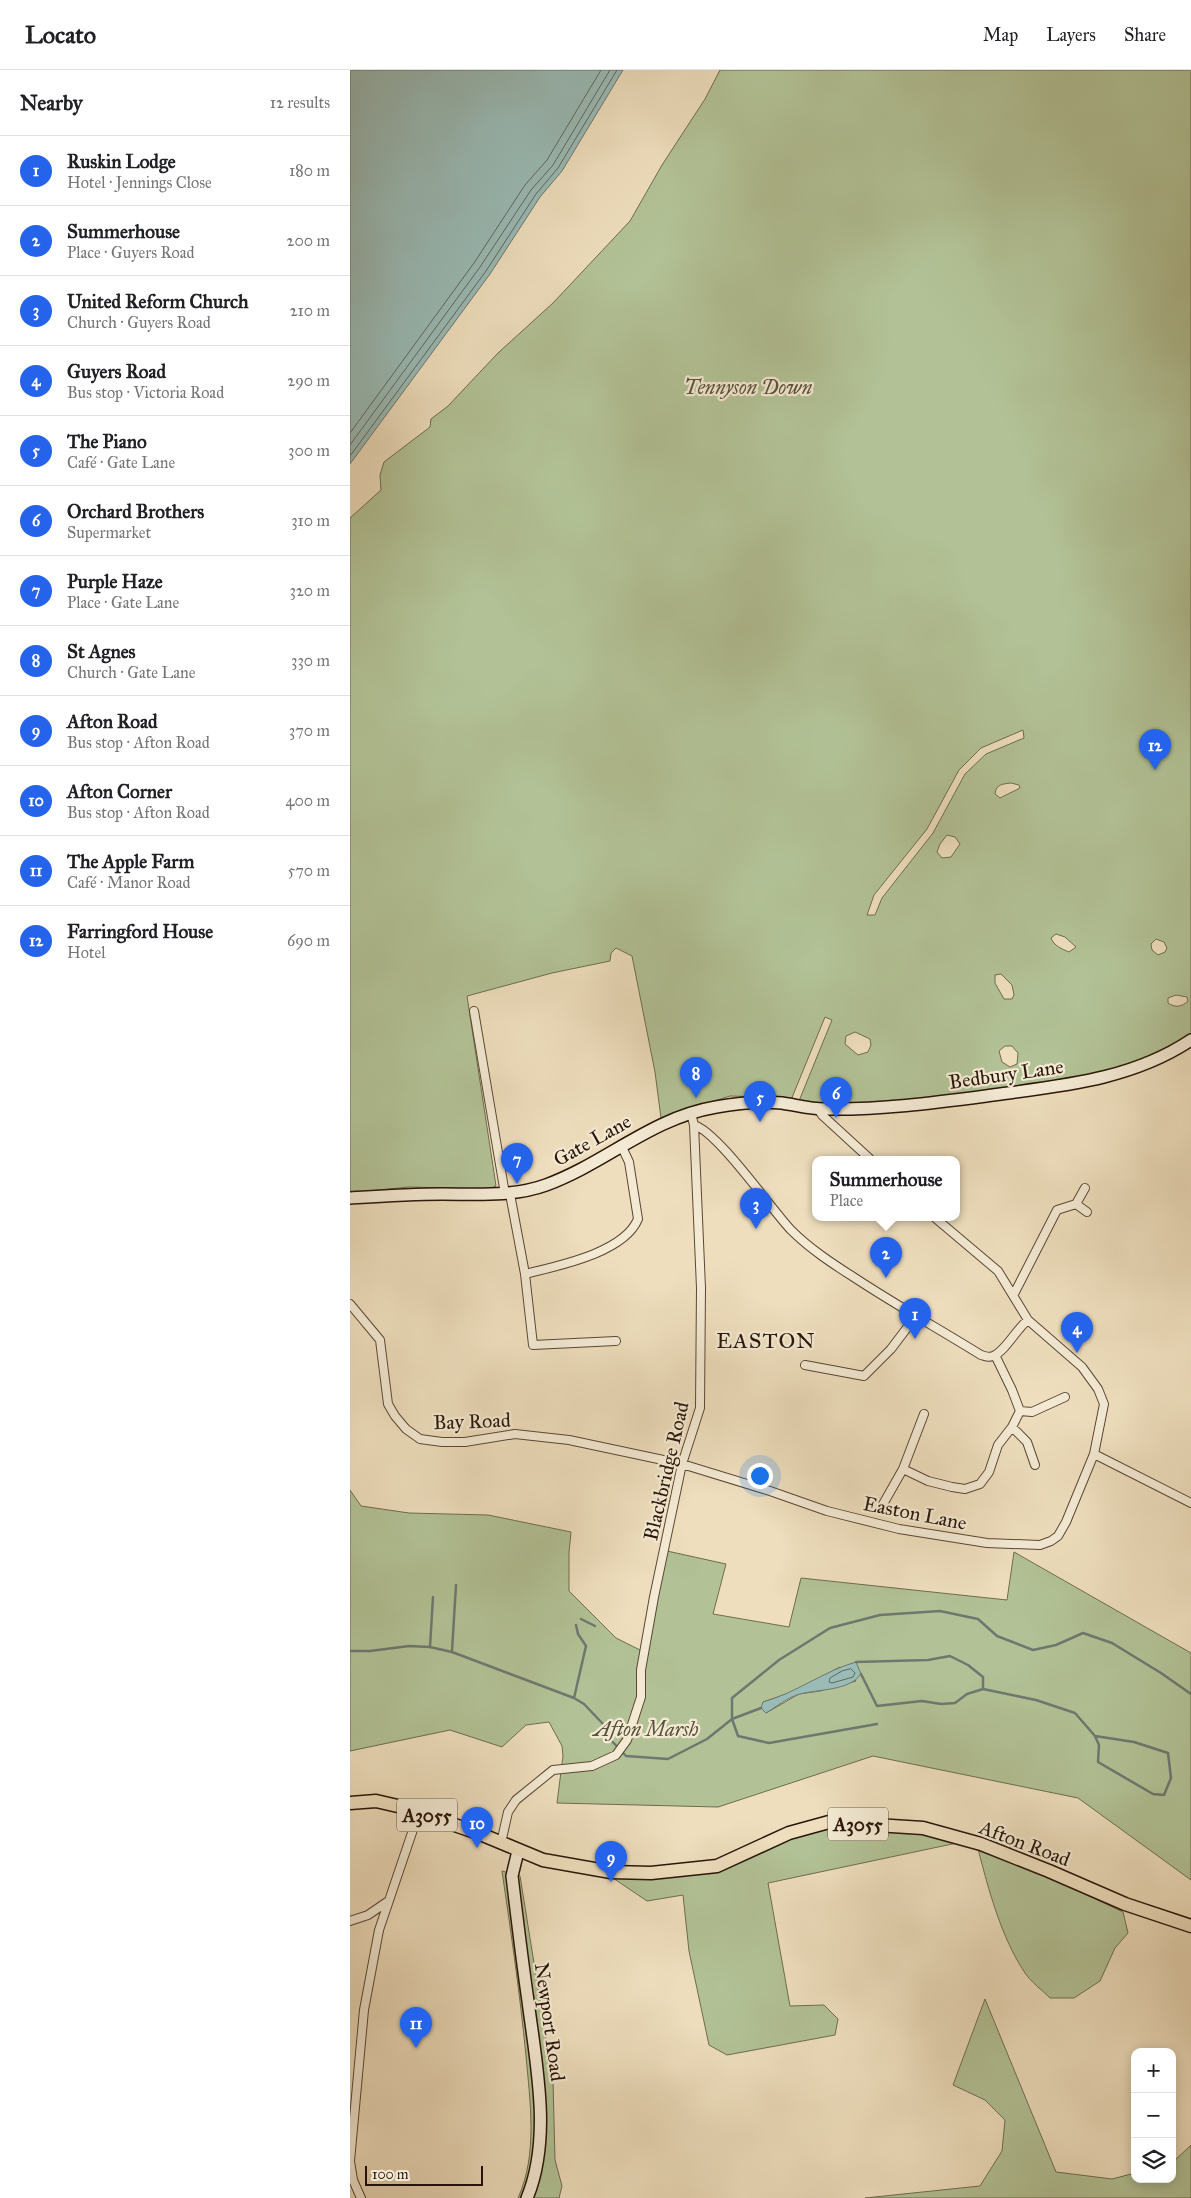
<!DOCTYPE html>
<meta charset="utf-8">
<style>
:root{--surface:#fff;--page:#f6f6f6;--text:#202124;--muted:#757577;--line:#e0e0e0;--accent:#2563eb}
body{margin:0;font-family:"IM FELL Great Primer",serif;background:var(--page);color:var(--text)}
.controls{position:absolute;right:15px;bottom:15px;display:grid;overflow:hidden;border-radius:10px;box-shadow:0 2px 12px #0003}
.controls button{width:45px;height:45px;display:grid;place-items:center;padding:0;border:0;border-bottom:1px solid var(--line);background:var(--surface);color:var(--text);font:25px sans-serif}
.scale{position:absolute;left:15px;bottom:12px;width:118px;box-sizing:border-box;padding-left:5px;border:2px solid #291508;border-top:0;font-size:14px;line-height:18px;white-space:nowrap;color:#291508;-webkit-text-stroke:4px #f4ead4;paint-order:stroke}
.you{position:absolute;left:409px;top:1405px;width:18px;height:18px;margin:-12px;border:4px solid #fff;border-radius:50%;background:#1a73e8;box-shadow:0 0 0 8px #1a73e833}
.badge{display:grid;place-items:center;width:32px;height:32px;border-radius:50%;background:var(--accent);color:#fff;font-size:16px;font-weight:700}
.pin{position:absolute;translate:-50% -41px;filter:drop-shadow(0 1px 2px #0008)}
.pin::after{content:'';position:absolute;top:26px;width:18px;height:15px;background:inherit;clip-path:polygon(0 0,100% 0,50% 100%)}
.popup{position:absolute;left:462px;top:1086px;width:148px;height:65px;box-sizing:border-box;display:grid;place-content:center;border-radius:10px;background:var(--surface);filter:drop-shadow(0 1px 4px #0005);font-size:16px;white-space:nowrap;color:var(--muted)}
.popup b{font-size:19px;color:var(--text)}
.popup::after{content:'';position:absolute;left:50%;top:100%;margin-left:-10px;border:10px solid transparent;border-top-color:var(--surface)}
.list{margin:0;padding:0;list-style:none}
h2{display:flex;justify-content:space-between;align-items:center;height:65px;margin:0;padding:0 20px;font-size:21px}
h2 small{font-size:16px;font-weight:400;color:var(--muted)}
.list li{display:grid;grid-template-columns:32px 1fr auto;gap:15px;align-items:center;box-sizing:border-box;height:70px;padding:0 20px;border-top:1px solid var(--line)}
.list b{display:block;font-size:19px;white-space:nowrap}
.list p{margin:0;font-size:16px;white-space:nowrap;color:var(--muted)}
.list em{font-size:16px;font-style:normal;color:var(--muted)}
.icon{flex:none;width:28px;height:28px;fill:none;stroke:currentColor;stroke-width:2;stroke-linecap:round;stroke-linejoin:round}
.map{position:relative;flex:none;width:841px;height:2128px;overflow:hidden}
header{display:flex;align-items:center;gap:30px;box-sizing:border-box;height:70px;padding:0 25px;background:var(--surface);border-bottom:1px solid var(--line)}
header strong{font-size:24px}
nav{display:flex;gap:28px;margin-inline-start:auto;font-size:18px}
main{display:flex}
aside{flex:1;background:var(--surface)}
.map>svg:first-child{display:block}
.green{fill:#b2c296;stroke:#6e6c4f;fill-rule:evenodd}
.water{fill:#9abbb6;stroke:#6d7970}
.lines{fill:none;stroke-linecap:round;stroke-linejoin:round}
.shore{stroke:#62685f;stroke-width:1}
.stream{stroke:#6d7970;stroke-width:2.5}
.street-casing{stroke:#5a4735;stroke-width:10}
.secondary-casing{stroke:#291508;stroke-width:14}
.primary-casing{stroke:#291508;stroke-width:15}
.street{stroke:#f4ead4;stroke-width:8}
.secondary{stroke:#f4ead4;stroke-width:11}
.primary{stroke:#eedebd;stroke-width:12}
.labels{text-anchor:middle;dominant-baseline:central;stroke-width:4.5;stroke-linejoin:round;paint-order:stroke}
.shield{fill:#f4ead4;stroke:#665545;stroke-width:1}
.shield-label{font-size:19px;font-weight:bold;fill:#291508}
.park-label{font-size:20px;font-style:italic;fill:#59523a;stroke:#f4ead4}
.street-label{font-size:20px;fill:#291508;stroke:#f4ead4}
.quarter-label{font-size:22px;letter-spacing:1px;fill:#291508;stroke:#f4ead4}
</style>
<header>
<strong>Locato</strong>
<nav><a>Map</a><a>Layers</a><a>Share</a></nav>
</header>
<main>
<aside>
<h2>Nearby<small>12 results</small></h2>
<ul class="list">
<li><span class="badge">1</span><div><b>Ruskin Lodge</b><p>Hotel · Jennings Close</p></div><em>180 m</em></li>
<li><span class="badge">2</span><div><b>Summerhouse</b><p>Place · Guyers Road</p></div><em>200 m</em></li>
<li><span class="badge">3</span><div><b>United Reform Church</b><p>Church · Guyers Road</p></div><em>210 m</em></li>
<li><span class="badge">4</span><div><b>Guyers Road</b><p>Bus stop · Victoria Road</p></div><em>290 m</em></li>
<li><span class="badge">5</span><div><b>The Piano</b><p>Café · Gate Lane</p></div><em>300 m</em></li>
<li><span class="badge">6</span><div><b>Orchard Brothers</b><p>Supermarket</p></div><em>310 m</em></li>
<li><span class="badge">7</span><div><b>Purple Haze</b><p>Place · Gate Lane</p></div><em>320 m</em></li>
<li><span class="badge">8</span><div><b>St Agnes</b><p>Church · Gate Lane</p></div><em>330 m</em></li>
<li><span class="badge">9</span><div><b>Afton Road</b><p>Bus stop · Afton Road</p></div><em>370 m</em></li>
<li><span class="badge">10</span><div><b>Afton Corner</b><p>Bus stop · Afton Road</p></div><em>400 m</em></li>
<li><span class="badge">11</span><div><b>The Apple Farm</b><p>Café · Manor Road</p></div><em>570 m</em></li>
<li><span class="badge">12</span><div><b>Farringford House</b><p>Hotel</p></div><em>690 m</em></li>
</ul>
</aside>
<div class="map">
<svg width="841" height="2128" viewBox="0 0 841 2128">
<rect width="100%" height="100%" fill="#eedebd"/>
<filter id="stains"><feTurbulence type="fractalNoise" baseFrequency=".004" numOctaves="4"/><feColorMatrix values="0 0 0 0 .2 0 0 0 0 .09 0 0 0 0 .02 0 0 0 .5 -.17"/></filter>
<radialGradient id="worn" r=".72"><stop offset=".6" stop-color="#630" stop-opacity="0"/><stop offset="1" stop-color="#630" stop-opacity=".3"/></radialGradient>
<!-- green -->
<path class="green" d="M370 0H841V965L819 981 763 1003 578 1032 468 1037 449 1031 482 950 475 947 441 1030 415 1027 380 1026 311 1048 305 1002 282 886 266 878 261 883 260 891 202 903 117 926 146 1116 139 1119 58 1117 0 1123V448L31 420 30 405 34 392 80 357 81 349 98 336 148 283 203 233 280 151 312 95 355 29ZM673 660 674 668 636 684 615 704 583 763 532 828 525 845H517L524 825 577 759 609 700 631 678ZM661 713 669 715 670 718 650 728 645 724C646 714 653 714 661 713ZM597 765 605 767 610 774 601 787 592 788 587 782 590 774ZM706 864 715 867 726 877 719 882C712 879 704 876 701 868ZM806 869 814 872 817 878 815 882 808 885 802 880 801 874ZM651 904 662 915 664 925 662 929H654L645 913V905ZM826 925 837 927 838 931C832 937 825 938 818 933V928ZM505 962 520 969 521 975 518 982 508 985 495 974 496 966ZM655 976H662L668 983 667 994 660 997 652 992 649 981Z
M0 1420 11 1436 59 1443 138 1445 221 1462 219 1482V1521L266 1568 296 1583 317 1481 376 1494 363 1544 439 1557 451 1508 657 1530 664 1482 841 1583V1810L728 1728 523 1686 368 1737 207 1733 213 1686 212 1676 199 1652 176 1655 152 1677 100 1660 0 1681ZM490 1597 506 1611 470 1621 449 1624 416 1643 413 1632 442 1622Z
M481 1757 572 1761 607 1773 418 1813 440 1936 474 1935 488 1949 485 1965 377 1985 359 1975 339 1881 333 1825 297 1831 260 1806 368 1801 441 1769Z
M628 1779 695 1805 773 1842 778 1863 765 1878 750 1911 724 1928H700C692 1920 681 1912 675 1903 651 1867 639 1821 628 1779Z
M152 1801 170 1806 203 2011 205 2090 212 2116 209 2128H168C188 2084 180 2032 176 1986 170 1924 161 1863 152 1801Z
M635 1929 706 2102 762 2109 785 2103V2109H822V2093L841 2075V2128H515L630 2116 652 2081 655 2050 635 2030 603 2015Z"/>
<!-- water -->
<path class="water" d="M0 0H273L212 101 190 127 140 204 0 394Z
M506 1592 511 1604C499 1621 469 1619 450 1624 438 1627 426 1637 416 1643L411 1638 413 1632C446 1623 474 1601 506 1592Z"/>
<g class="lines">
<!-- shore -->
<path class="shore" d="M0 363 124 193 175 115 197 90 251 0
M0 375 130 197 181 120 203 95 260 0
M0 386 136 201 186 124 208 98 267 0
M501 1599 505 1603 503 1607 482 1613 479 1612 480 1608 492 1601Z"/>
<!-- stream -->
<path class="stream" d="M231 1549 245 1556
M80 1577 83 1527
M0 1581H20L59 1576 80 1577 102 1582 224 1628 234 1634 253 1654 257 1666 276 1686 318 1689 357 1669 382 1649 411 1638
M102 1581 106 1515
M506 1592 578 1590 600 1586 618 1595 633 1607V1619
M511 1604 527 1636 572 1631 591 1634 605 1633 617 1624 633 1619 686 1630 725 1643 745 1666 784 1672 818 1683 821 1708 814 1725 803 1724 748 1692 749 1675 745 1666
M224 1628 236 1576 228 1564 226 1555
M527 1654 419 1673 388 1666 382 1649V1628L429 1590 480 1558 530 1545 590 1541 628 1549 647 1566 683 1580 706 1575 733 1563 762 1573 811 1603 841 1624"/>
<defs>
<path id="street" d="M124 941 155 1124
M468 1039 472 1045 520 1089
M344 1055C368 1062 421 1139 441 1160 460 1179 483 1194 505 1208 546 1235 589 1259 631 1285 635 1286 639 1288 643 1286 655 1282 667 1258 678 1250
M160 1124 175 1204C207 1196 274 1183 288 1149L279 1092 271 1075
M726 1134 737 1142
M175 1204 183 1275 266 1271
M664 1224 707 1140 726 1134 735 1118
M0 1234 30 1270 38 1334 45 1346 56 1359 70 1369 92 1372H115L165 1364 219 1370 332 1394 420 1421 477 1441 549 1459 637 1473 690 1475 701 1471 708 1466 716 1452 744 1384 754 1334 748 1319 732 1297 678 1250 648 1201 584 1147
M455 1295 514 1306 541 1279 566 1246
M670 1341 682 1342 715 1327
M662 1357 677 1372 685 1395
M744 1384 841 1433
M553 1399 574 1344
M532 1436 553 1399 578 1411 602 1417 615 1419 630 1414 639 1402 648 1375 662 1357 670 1341 662 1320 645 1285
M151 1773 158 1742 166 1730 203 1700 242 1696 266 1685 277 1670 291 1627V1600L304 1527 332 1394 350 1338 351 1218 344 1055 341 1043
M0 1851 18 1845 37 1832
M0 2091 14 1940 29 1860 69 1742
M0 2091 3 2110 11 2128"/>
<path id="secondary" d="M0 1128C31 1126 61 1124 92 1124 126 1124 163 1127 196 1115 256 1093 301 1048 366 1037 387 1033 410 1031 432 1033 446 1035 460 1039 475 1039 529 1040 583 1033 636 1026 707 1016 780 1011 841 970
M168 1781 162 1806C167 1848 172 1890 178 1931 186 1994 202 2068 177 2128"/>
<path id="primary" d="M0 1733 26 1731 52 1737 128 1763 193 1790 261 1802 301 1803 367 1796 439 1763 479 1752 573 1758 631 1774 699 1801 775 1834 841 1856"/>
</defs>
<!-- street casing -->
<use href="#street" class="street-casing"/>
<!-- secondary casing -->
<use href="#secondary" class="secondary-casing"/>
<!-- primary casing -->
<use href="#primary" class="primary-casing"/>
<!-- street -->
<use href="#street" class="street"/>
<!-- secondary -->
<use href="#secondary" class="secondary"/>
<!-- primary -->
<use href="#primary" class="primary"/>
</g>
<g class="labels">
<!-- shield labels -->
<g class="shield">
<rect x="47" y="1728.5" width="60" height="33" rx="4"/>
<rect x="478" y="1737.5" width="60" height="33" rx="4"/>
</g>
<g class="shield-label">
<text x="77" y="1745">A3055</text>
<text x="508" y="1754">A3055</text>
</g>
<!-- park labels -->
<g class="park-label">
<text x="398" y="317">Tennyson Down</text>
<text x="296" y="1659">Afton Marsh</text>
</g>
<!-- street labels -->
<g class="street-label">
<text transform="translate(656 1004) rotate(-8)">Bedbury Lane</text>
<text transform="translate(242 1070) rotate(-29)">Gate Lane</text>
<text transform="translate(122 1351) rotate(-2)">Bay Road</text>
<text transform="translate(316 1401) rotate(-77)">Blackbridge Road</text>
<text transform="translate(565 1443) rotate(11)">Easton Lane</text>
<text transform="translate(675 1773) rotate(21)">Afton Road</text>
<text transform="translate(200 1952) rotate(82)">Newport Road</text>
</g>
<!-- quarter labels -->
<g class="quarter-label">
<text x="416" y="1270">EASTON</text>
</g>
</g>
<rect width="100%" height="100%" filter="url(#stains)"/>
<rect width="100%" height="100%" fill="url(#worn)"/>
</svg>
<div class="controls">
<button>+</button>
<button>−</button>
<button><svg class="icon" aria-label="layers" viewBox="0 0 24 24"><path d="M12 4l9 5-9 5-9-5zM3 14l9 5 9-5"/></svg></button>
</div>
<div class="scale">100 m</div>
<div class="you"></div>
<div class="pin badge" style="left:565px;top:1269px">1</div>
<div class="pin badge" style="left:536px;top:1208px">2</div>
<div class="popup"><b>Summerhouse</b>Place</div>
<div class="pin badge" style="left:406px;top:1159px">3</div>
<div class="pin badge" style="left:727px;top:1283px">4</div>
<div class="pin badge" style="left:410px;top:1052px">5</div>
<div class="pin badge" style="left:486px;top:1048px">6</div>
<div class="pin badge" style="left:167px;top:1114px">7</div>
<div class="pin badge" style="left:346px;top:1028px">8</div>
<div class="pin badge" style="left:261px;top:1812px">9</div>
<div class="pin badge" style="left:127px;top:1778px">10</div>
<div class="pin badge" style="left:66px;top:1978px">11</div>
<div class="pin badge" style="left:805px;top:700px">12</div>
</div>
</main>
